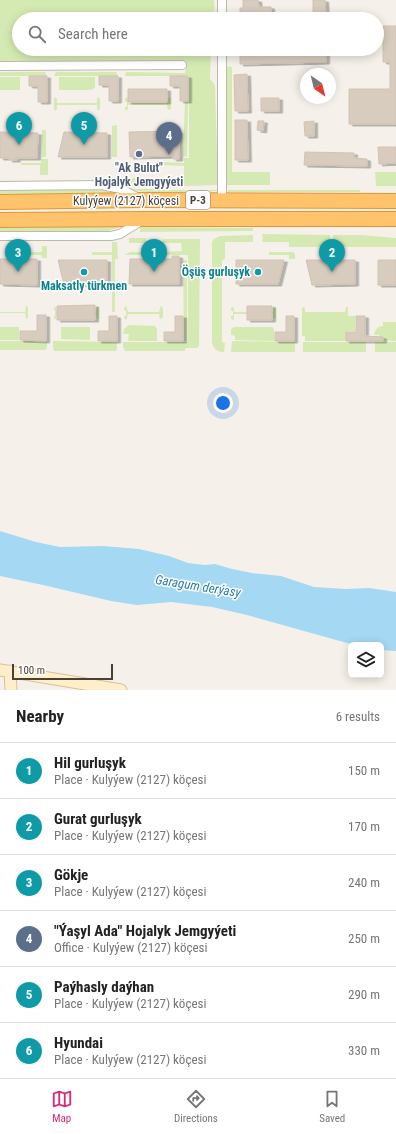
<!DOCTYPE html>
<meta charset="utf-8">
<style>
:root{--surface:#fff;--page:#f6f6f6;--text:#222;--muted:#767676;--line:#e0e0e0;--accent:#db2777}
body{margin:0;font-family:"Roboto Condensed",sans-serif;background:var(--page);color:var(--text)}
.controls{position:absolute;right:12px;bottom:12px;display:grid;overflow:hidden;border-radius:6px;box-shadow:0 2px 10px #0003}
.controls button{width:36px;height:36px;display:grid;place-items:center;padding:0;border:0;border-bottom:1px solid var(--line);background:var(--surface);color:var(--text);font:20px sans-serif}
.compass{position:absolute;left:300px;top:68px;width:36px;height:36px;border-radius:50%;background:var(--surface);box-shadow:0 2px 10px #0003;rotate:145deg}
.scale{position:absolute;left:12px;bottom:10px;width:101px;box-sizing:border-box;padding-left:4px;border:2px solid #494137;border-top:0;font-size:11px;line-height:14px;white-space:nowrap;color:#494137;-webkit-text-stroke:3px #fff;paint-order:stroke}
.you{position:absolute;left:223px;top:403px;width:14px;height:14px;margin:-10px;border:3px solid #fff;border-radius:50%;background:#1a73e8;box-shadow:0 0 0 6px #1a73e833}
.badge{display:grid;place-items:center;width:26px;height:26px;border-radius:50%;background:var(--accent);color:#fff;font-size:13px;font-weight:700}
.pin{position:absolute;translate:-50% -33px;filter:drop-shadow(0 1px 2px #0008)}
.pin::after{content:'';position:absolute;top:21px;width:14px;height:12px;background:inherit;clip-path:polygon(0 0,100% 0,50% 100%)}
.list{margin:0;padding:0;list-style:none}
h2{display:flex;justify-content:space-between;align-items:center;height:52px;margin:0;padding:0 16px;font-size:17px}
h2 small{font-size:13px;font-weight:400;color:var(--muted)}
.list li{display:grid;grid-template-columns:26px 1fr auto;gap:12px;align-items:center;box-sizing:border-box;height:56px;padding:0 16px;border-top:1px solid var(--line)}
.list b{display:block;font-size:15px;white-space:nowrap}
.list p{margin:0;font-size:13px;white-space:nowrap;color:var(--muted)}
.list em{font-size:13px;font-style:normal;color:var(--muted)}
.icon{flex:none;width:22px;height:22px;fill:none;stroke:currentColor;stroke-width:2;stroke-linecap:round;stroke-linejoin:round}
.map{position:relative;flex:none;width:396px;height:690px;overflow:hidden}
.search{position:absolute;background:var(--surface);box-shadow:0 2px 10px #0003;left:12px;right:12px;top:12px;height:44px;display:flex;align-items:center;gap:10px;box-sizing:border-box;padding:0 14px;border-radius:22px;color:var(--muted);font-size:15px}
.sheet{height:388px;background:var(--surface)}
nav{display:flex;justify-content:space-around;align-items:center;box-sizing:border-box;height:56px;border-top:1px solid var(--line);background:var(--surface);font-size:11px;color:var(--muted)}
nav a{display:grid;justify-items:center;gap:2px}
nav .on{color:var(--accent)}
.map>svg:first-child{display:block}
.green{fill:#d5eab2}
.water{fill:#a5d8f3}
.building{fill:#d7ccbe;stroke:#d2c3b1;filter:url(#shadow)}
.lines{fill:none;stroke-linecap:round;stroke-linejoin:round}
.street-casing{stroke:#c1b8ac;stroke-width:10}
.secondary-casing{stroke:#d6c298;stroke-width:13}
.highway-casing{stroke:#e29737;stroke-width:16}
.street{stroke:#fff;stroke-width:8}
.secondary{stroke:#ffeeca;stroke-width:11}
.highway{stroke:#ffc36b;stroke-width:14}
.service-dot{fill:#5c6f8a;stroke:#fff;stroke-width:1.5}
.culture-dot{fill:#0f9aa8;stroke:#fff;stroke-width:1.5}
.labels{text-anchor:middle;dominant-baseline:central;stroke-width:3;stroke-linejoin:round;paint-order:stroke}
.shield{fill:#fff;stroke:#807a73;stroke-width:1}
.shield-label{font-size:11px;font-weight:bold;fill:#494137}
.service-label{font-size:12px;font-weight:bold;fill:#4e5e75;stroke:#fff}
.street-label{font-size:12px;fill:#494137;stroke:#fff}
.culture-label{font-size:12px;font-weight:bold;fill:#0d838f;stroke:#fff;text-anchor:end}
.water-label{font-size:13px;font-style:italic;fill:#297ca8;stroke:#fff}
</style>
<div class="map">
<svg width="396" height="690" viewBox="0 0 396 690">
<defs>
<filter id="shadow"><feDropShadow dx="3.5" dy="2" stdDeviation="0" flood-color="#0004"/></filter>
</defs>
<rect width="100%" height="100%" fill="#f5f1ea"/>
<!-- green -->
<path class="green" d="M0 0H214L215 18 212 19H19V49H211L210 79 215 85 218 185 157 187V178H184V166L163 165V162L184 163V158H189V76H125L126 72 185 73 186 61 0 62Z
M226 66 232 67V172H270V185H227Z
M0 72H45L47 76H0Z
M56 72H116L118 76H54Z
M0 77H20V90H0Z
M59 77H95V88L91 90H59Z
M55 97 57 99V103H97V99L98 97 100 99V109L99 110H97V105H57V109L55 111 54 109V99Z
M126 97 128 99V103H167L168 99 169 97 171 99V109L168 110 167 105H128V109L126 111 125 109V107H127V102L125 101V99Z
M185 102H188L187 157 183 156Z
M117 125V157H112V126Z
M42 130H46V157H42Z
M41 159H48V175H40V165H21V163H41Z
M375 172H396V186H376Z
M123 178H156V187H130L125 184Z
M132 189H153L165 190H218L217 191C196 193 175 194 153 192 146 192 139 192 132 189Z
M0 190H103L115 192 108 194H0Z
M228 190H360V192H228Z
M0 227H118V228L107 231H0Z
M140 227 253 228V231L140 232Z
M262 234 330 235V247H289V242H263L262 240 263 239Z
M253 235V242H225V259L222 260V342L225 343 224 352C218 352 214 350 212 343V242L214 239 220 236Z
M333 235H362L396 238V247H333Z
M129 238H146V243H129Z
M163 239H200L199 346 197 348H185V351H125L123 347V342H188V255H162V252L182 251 181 243H163Z
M112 242H117L118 259H115V312H112V255H92V252H112Z
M42 246H47V258H42L41 255H21V252H42Z
M130 252H147V255H125Z
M269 252H293L295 254V259H289V255H269Z
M183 260H187V341H184Z
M26 306H27L28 307V318L27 319 26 318 25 313H0V312H25Z
M55 306 56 308 57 312H96L97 308 98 306 99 308V319H97L96 314H57L56 318 55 320 54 318V316H55V310H54V308Z
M126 306 127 308 128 312H159L160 308 161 306 163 308V318L160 319 159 314H128L127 318 126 320 124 318V316H126V311L124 310V308Z
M275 306 276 307V318L275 319 273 318V314H234V320L231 319V316H233V311L231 310V308L233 307 234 308V312H273V307Z
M304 307 305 308V312H345L346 307H348V316H355V331H346V341H305V336H302V308Z
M383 322H396V341L379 340V335H374C375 330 377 326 383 326Z
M129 325 155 326 157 329V341H128L129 334H123L124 329Z
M0 327H19V340H0Z
M61 327H90V340L61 339Z
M234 327H272L274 329V341L235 340V336L231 335V329Z
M0 341H47V348L45 350H0Z
M53 341 117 342V349L116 351H54L53 348Z
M232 341 295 342V352H231Z
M303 342H366V352H303Z
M375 342H396V352H375Z"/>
<!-- water -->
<path class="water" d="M0 531 36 542 60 547 103 546 139 549 169 556 188 563 205 565 215 564 232 569 252 573 281 576 314 587 346 589 369 588 396 592V651L381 650V645H354L247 615 212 607 171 602 137 605 111 601 43 585 0 576Z"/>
<!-- building -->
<path class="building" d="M243 0H258L259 7H271V19H240V8H243Z
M313 0H325L326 19H313Z
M383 26H396V124H349V89H390V62H383Z
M240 49H326V62L240 64Z
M247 74 248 111H235L234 75Z
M29 76H47V102H38V86H29Z
M99 76H118V101H109V85H99Z
M170 76H188V101H180V86H170Z
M128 89H167V102H128Z
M261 98H279V111H261Z
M235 120H247L248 160H235Z
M258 121H264L263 131 257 130Z
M314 121V136H305L304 122Z
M179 131V159H173V156L130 157 129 132Z
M0 132 38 133 37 158H16L17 160H9V158H0Z
M64 132 107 133V157H58Z
M378 147H396V163L379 164Z
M305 152 354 153V158L367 159V166L304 165Z
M172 256H179V284H129L130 259H172Z
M9 257H16V259H37V285L0 284V259H9Z
M58 260H107V284L64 285Z
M236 260H284L278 284H236Z
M306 260H355V284L312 285Z
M378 260H396V285H378Z
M95 305V320H57V306Z
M247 306H272V320H247Z
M37 315H46V341L20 340V331H37Z
M109 316H117V341H98V331H109Z
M175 316H183V341H164V332H175Z
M286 316H294V341H275V332H286Z
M356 316H365V336L383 337V341H346V332H356Z"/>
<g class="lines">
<defs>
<path id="street" d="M222 0V19
M222 49V201
M0 66 182 65
M0 186 102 185 121 189 139 198
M0 236H111L120 234 141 221"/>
<path id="secondary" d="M0 670 121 690
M10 671 11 690"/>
<path id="highway" d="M0 202 143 200 396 201
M0 220 144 219H396"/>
</defs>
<!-- street casing -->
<use href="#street" class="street-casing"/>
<!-- secondary casing -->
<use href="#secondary" class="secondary-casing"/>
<!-- highway casing -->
<use href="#highway" class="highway-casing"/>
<!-- street -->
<use href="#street" class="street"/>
<!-- secondary -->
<use href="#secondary" class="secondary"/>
<!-- highway -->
<use href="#highway" class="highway"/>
</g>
<!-- markers -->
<circle class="service-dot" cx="139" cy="154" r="4"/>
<g class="culture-dot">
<circle cx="84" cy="272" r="4"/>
<circle cx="258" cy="272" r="4"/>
</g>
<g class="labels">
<!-- shield labels -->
<rect class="shield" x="186" y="191" width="24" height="18" rx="3"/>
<g class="shield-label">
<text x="198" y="200">P-3</text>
</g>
<!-- service labels -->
<g class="service-label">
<text x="139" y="168">"Ak Bulut"<tspan x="139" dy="14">Hojalyk Jemgyýeti</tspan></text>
</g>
<!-- street labels -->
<g class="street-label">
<text x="126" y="201">Kulyýew (2127) köçesi</text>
</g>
<!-- culture labels -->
<g class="culture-label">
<text x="250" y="272">Öşüş gurluşyk</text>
<text x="84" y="286" text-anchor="middle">Maksatly türkmen</text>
</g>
<!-- water labels -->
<g class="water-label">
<text transform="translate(198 586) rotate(9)">Garagum derýasy</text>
</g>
</g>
</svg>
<div class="controls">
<button><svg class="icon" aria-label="layers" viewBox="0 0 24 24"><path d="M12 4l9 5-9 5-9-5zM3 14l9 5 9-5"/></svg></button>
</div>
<svg class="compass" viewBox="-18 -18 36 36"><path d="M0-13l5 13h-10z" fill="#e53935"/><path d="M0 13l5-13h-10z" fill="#767676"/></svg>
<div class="scale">100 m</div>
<div class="you"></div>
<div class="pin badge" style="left:154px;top:272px;background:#0f9aa8">1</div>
<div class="pin badge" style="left:332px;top:272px;background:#0f9aa8">2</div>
<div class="pin badge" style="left:18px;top:272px;background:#0f9aa8">3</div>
<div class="pin badge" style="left:169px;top:155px;background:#5c6f8a">4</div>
<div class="pin badge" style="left:84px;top:145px;background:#0f9aa8">5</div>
<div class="pin badge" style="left:19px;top:145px;background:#0f9aa8">6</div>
<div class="search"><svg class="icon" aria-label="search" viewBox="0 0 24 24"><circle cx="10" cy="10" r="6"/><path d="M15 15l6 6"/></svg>Search here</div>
</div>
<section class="sheet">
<h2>Nearby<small>6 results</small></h2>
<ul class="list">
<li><span class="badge" style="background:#0f9aa8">1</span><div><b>Hil gurluşyk</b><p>Place · Kulyýew (2127) köçesi</p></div><em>150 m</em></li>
<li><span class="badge" style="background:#0f9aa8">2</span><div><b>Gurat gurluşyk</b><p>Place · Kulyýew (2127) köçesi</p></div><em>170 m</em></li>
<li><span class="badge" style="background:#0f9aa8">3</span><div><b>Gökje</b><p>Place · Kulyýew (2127) köçesi</p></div><em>240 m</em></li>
<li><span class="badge" style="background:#5c6f8a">4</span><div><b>&quot;Ýaşyl Ada&quot; Hojalyk Jemgyýeti</b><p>Office · Kulyýew (2127) köçesi</p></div><em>250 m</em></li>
<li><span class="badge" style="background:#0f9aa8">5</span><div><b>Paýhasly daýhan</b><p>Place · Kulyýew (2127) köçesi</p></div><em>290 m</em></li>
<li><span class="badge" style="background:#0f9aa8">6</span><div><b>Hyundai</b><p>Place · Kulyýew (2127) köçesi</p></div><em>330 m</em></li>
</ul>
</section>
<nav>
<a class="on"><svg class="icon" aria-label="map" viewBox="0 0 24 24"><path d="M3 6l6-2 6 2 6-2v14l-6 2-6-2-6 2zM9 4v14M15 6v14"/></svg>Map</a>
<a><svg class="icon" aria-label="directions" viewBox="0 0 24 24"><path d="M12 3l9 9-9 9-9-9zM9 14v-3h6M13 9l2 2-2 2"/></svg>Directions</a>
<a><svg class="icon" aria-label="saved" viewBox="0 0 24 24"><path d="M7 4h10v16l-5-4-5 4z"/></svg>Saved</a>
</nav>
